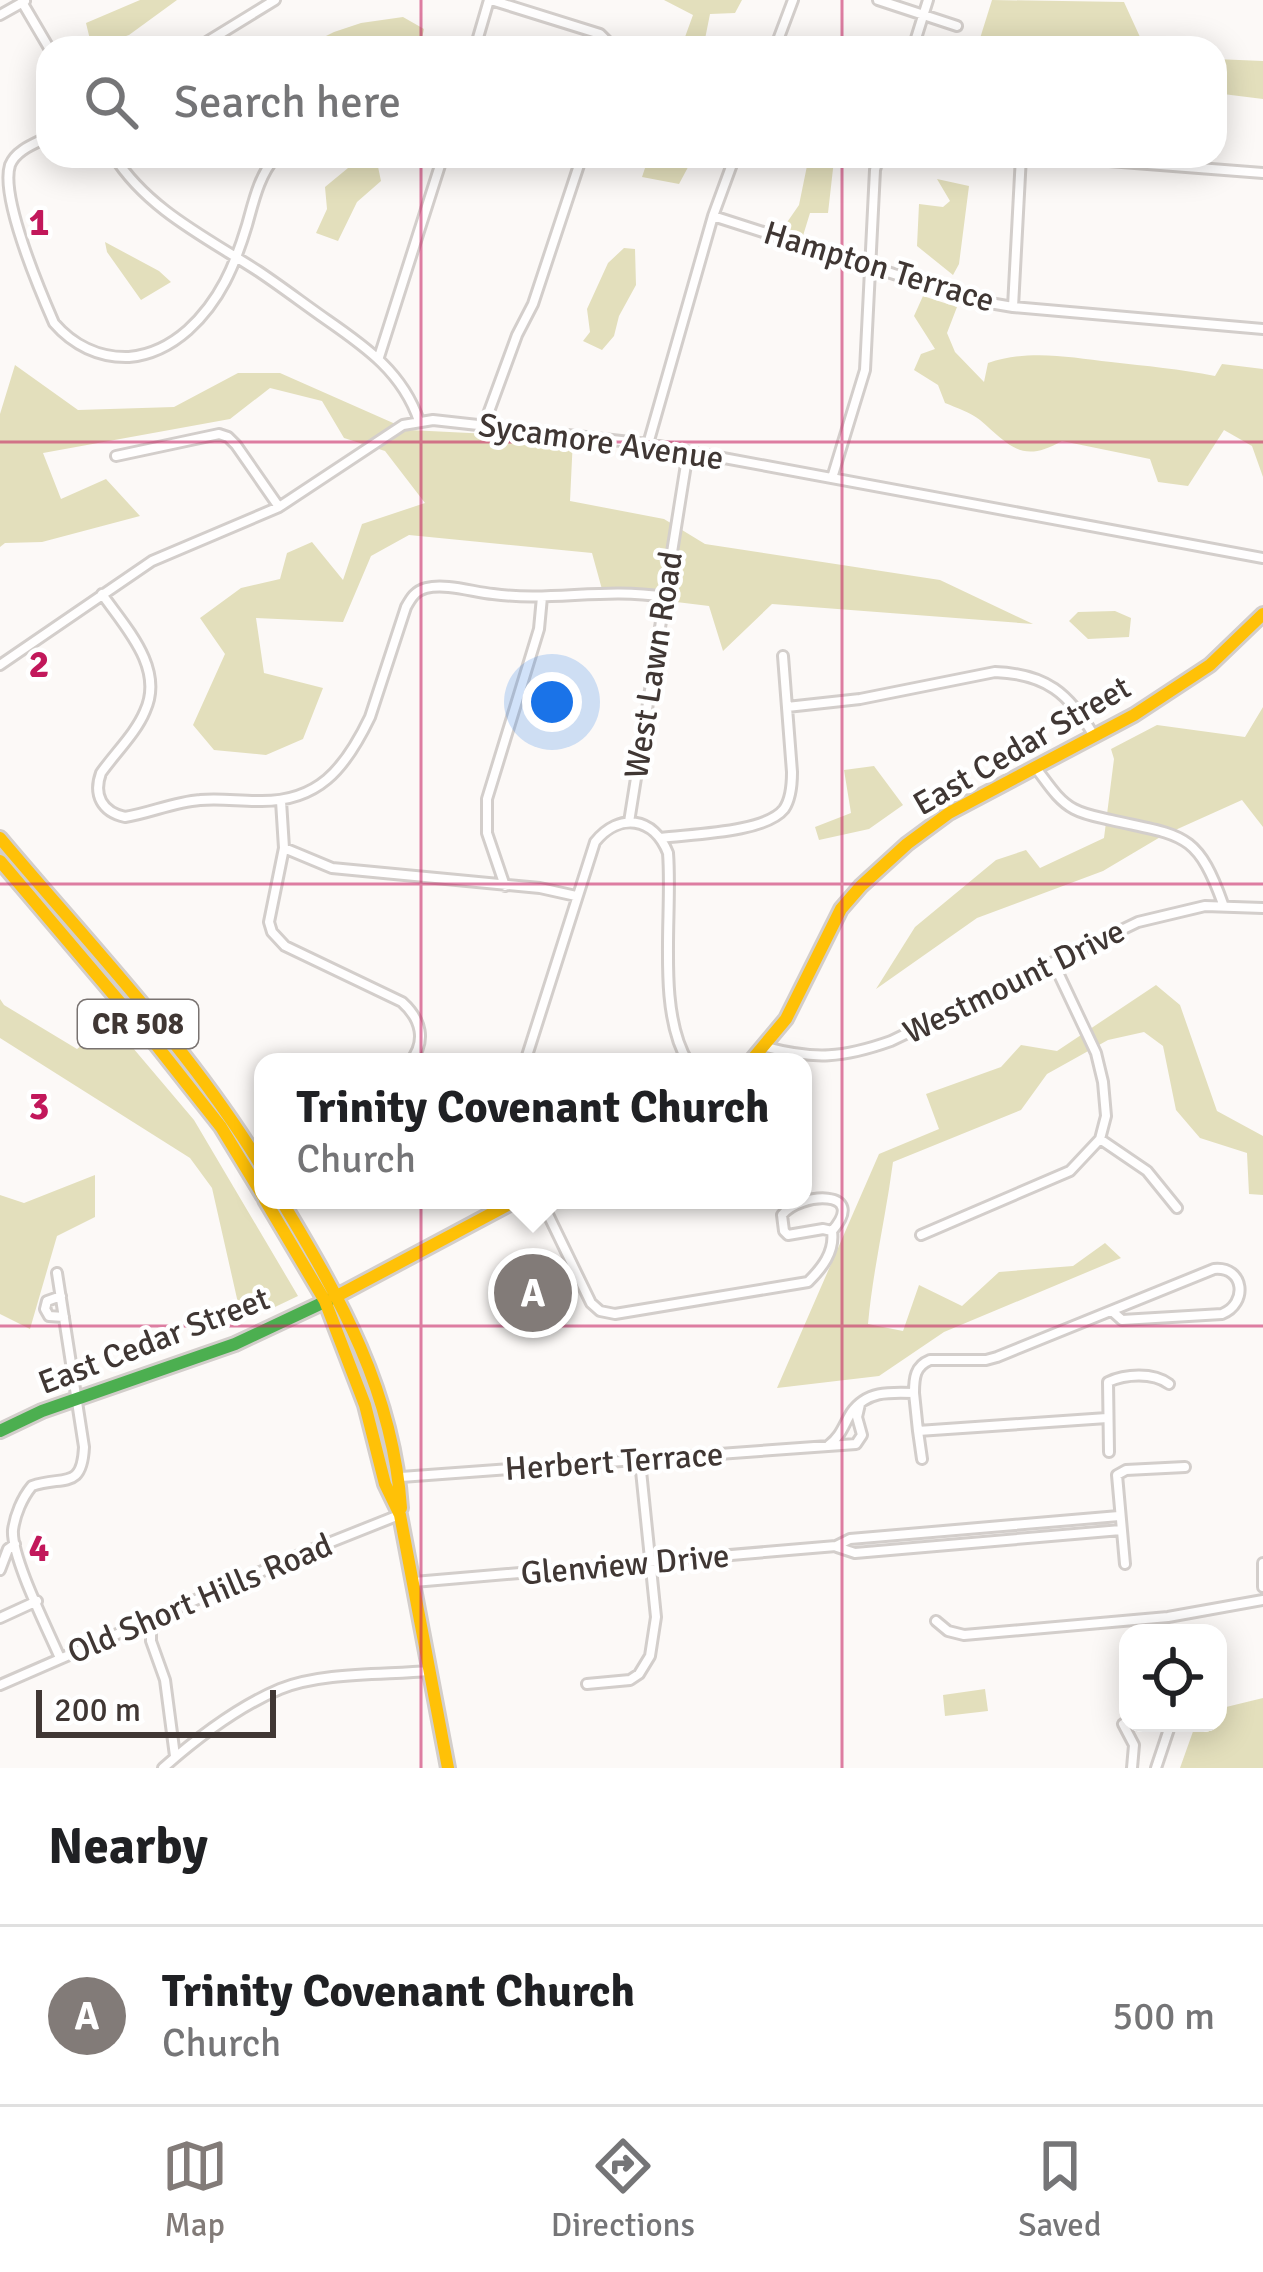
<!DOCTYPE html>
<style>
:root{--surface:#fff;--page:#f6f6f6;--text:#202124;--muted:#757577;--line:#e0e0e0;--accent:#827b78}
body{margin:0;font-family:Signika,sans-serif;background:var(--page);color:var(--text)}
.controls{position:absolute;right:36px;bottom:36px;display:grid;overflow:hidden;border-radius:24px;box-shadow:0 6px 30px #0003}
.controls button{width:108px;height:108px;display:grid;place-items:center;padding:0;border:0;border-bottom:3px solid var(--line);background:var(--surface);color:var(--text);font:60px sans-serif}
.scale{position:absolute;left:36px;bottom:30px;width:240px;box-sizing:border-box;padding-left:12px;border:6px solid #403734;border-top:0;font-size:33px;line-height:42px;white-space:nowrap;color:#403734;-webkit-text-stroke:9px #fff;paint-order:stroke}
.you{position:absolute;left:552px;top:702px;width:42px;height:42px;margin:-30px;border:9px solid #fff;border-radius:50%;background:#1a73e8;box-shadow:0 0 0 18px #1a73e833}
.badge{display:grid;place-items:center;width:78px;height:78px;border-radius:50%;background:var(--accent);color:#fff;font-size:39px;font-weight:700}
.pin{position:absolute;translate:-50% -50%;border:6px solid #fff;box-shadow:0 3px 12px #0006}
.popup{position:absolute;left:254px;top:1053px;width:558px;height:156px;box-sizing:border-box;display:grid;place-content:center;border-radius:24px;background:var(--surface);filter:drop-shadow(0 3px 9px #0005);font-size:39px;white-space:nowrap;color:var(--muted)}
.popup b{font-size:45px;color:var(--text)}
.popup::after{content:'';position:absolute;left:50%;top:100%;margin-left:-24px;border:24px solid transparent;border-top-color:var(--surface)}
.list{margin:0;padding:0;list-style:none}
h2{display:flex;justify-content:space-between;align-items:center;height:156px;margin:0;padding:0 48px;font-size:51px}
h2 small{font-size:39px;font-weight:400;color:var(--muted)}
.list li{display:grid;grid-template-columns:78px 1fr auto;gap:36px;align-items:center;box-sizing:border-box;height:180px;padding:0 48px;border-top:3px solid var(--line)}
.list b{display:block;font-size:45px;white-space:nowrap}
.list p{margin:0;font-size:39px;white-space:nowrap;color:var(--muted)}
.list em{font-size:39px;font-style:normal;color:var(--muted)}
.icon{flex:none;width:66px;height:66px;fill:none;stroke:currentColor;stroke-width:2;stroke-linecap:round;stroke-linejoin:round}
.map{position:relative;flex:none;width:1263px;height:1768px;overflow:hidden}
.search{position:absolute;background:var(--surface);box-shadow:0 6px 30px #0003;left:36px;right:36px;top:36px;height:132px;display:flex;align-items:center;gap:30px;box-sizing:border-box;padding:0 42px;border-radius:36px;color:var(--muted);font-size:45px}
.sheet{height:336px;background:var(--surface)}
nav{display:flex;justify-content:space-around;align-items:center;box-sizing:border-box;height:168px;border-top:3px solid var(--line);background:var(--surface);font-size:33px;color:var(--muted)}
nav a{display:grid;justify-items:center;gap:6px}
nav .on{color:var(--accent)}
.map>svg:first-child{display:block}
.green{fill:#e3dfbc}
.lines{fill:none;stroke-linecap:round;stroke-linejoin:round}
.street-casing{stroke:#d3cecb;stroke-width:14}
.fast-casing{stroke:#d3cecb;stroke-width:18}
.slow-casing{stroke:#d3cecb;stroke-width:18}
.street{stroke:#fffefe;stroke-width:8}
.fast{stroke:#4caf50;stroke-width:12}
.slow{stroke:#ffc107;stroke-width:12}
.grid{fill:none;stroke:#c2185b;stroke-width:3;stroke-opacity:0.55}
.labels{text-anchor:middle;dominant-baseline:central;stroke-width:9;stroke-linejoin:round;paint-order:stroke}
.shield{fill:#fff;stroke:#797371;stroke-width:3}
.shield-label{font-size:30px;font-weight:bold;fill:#403734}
.street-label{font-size:33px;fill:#403734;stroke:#fff}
.grid-label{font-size:39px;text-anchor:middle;font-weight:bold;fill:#c2185b;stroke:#fff;stroke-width:9;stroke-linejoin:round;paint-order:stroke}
</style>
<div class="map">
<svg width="1263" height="1768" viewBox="0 0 1263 1768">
<rect width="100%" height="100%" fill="#fcf9f7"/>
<!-- green -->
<path class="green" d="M140 0H177L129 35 92 48 86 23Z
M664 0H742L735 13 710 14 704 44 708 48H681L693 15Z
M992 0 1124 2 1145 48H977Z
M403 17 424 29 420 48H302L334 32 361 23Z
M1215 59 1263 61V99L1215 93Z
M649 156H694L679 184 642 177Z
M809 156H822L834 160 828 213H810L802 239 781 231 799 205Z
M377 162 381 181 357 202 338 241 316 233 327 209 325 187 348 168Z
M937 179 969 186 959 264 953 275 917 246 919 204 943 207 950 201Z
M105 242 159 271 171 282 141 300 107 252Z
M624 248 635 249 636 285 619 316 614 336 602 350 583 341 590 332 587 309 608 263Z
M923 296 957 307 947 333 955 352 984 382 988 363C1030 349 1068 357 1111 362 1146 366 1180 369 1215 376L1222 364 1263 369V477L1252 446 1224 430 1188 486 1158 482 1150 459 1062 441C1022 464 1010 446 980 420 970 412 957 408 945 403L938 385 914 370 921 354 935 349 914 316Z
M15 365 78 410 174 407 238 373H280L409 430 573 438 570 501 664 519 705 544 940 580 1033 624 772 604 723 651 709 606 603 593 592 553 409 535 371 556 343 622 256 618 264 673 323 688 303 739 266 755 214 750 193 725 225 654 200 618 241 588 280 579 287 553 312 542 343 580 362 524 425 503 385 451 344 438 322 401 270 388 230 419 43 453 61 499 106 479 140 516 42 542 5 543 0 547V414Z
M1115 611 1131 618 1129 637 1088 639 1069 621 1078 612Z
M1263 707V827L1242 800 1162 836 1103 871 977 918 876 989 915 927 996 860 1026 850 1040 868 1104 838 1114 759 1111 749 1157 725 1245 737Z
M874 766 903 805 869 829 819 840 815 827 851 813 844 770Z
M1156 985 1180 1005 1217 1111 1263 1136V1195L1249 1194 1247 1153 1200 1138 1176 1110 1163 1046 1144 1032 1108 1040 1047 1074 1021 1110 893 1162C886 1216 873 1269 868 1324L903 1331 919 1285 962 1306 999 1272 1073 1266 1105 1243 1121 1258 944 1332 879 1376 777 1388 879 1154 939 1129 926 1094 1001 1067 1021 1045 1057 1051Z
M0 999 4 1005 77 1049 111 1022 194 1120 298 1296 252 1318 238 1303 212 1188 190 1158 0 1038Z
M95 1175V1217L57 1236 30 1329 0 1314V1195L24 1203Z
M985 1689 988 1711 945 1716 943 1695Z
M1263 1698V1768H1180L1196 1723H1218V1709Z"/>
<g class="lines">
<defs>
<path id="street" d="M491 0 600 34 614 48
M878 0 957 26
M22 2 49 48
M0 15 25 1
M197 48 275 0
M475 48 489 0
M775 48 793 0
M913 48 928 0
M48 137C34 144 16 150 10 165 0 197 40 291 54 323 73 345 99 358 129 357 152 355 171 345 188 330 220 301 235 265 247 225 254 200 259 176 276 156
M114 156C147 209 207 238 258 271 282 287 304 304 327 320 366 347 403 373 419 421
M1045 156 1263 173
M713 216 978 301 1013 307 1263 329
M1013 307 1021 156
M379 357 443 156
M484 425 517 335 533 304 582 156
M648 444 713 216 735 156
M116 456 219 434 228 437 236 445 279 507
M832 478 865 370 875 170 879 156
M102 594C125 627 165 668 145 711 136 733 115 753 101 773 93 795 102 812 125 817 150 813 174 802 200 800 219 798 238 801 257 801 318 803 345 769 370 717L406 607C411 598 415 591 426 588 446 583 473 592 493 594 552 602 604 587 665 597
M0 665 152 561 279 507 403 425 433 420 648 444 1263 558
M787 707 860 699 995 672C1046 674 1069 693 1094 736
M1035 767C1047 782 1057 800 1074 809 1085 815 1098 817 1111 820 1182 836 1197 831 1223 904
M281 801 284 848 269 922 272 932 285 946 402 1002C421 1019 427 1041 410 1062
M629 822 688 452
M661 838C690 834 765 833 784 809 791 799 792 784 792 772L783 656
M284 848 332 868 540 888 576 896
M505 886 487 833V799L539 629 542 597
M766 1047C815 1060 843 1058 891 1041L1138 922 1205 906 1263 908
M525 1062 595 842C619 812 654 817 668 853 673 914 656 1010 688 1062
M1100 1139 1147 1171 1177 1208
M541 1200 591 1303 600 1311 615 1314 808 1282C822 1268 835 1252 832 1231 869 1189 800 1192 782 1215L784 1231 788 1235 823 1229 832 1231
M921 1235 1070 1171 1100 1139 1106 1116 1103 1082 1096 1053 1053 962
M57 1273 84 1447C82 1491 63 1475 32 1486 22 1498 15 1515 13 1530 11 1557 48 1630 60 1658
M61 1296 47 1301 45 1309 49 1316 64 1317
M914 1393C914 1378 915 1366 930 1360H986L997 1357 1214 1269C1245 1266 1248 1304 1222 1314L1122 1320 1112 1311
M918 1431 922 1459
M829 1445C841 1436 843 1426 851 1413 866 1391 889 1392 914 1393L918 1431 1107 1418
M1109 1452 1108 1382C1125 1374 1153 1372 1169 1384
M401 1477 856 1444 862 1435 857 1417 860 1404
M837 1547 855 1553 1121 1530
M1263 1563V1587
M1125 1564 1117 1475 1126 1470 1185 1467
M0 1570 8 1549 15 1544
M414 1582 836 1546 850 1539 1119 1516
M0 1618 37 1601
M157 1619 151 1630V1641L165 1680 175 1756
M936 1621 948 1631 964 1635 1168 1617 1263 1600
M587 1684 630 1680 639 1674 650 1656 656 1617 640 1461
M0 1685 306 1552 399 1515
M1123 1724 1134 1745 1132 1768
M163 1768C197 1738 237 1707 280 1689 322 1672 384 1675 429 1671
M1156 1768 1171 1723"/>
<path id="fast" d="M0 1431 42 1411 235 1344 337 1296"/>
<path id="slow" d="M0 838C89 944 192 1051 263 1169
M0 861 157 1046 221 1127 263 1196
M750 1062 786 1019 841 909 861 886 907 844 949 813 1134 715 1210 665 1263 614
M265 1200 325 1301 365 1405 385 1484 400 1515 448 1768
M281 1200C340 1298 393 1391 401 1508
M337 1296 517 1200"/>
</defs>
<!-- street casing -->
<use href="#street" class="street-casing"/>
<!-- fast casing -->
<use href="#fast" class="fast-casing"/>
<!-- slow casing -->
<use href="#slow" class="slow-casing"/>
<!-- street -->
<use href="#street" class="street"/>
<!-- fast -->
<use href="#fast" class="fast"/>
<!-- slow -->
<use href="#slow" class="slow"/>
</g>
<!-- grid -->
<path class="grid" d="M421 0V48M842 0V48M421 156V1768M842 156V1768M0 442H1263M0 884H1263M0 1326H1263"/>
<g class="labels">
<!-- shield labels -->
<rect class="shield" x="78" y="1000" width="120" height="48" rx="9"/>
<g class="shield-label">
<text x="138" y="1024">CR 508</text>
</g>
<!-- street labels -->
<g class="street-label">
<text transform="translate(879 267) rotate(17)">Hampton Terrace</text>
<text transform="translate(601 442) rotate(8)">Sycamore Avenue</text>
<text transform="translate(654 665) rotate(-81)">West Lawn Road</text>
<text transform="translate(1022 746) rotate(-30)">East Cedar Street</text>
<text transform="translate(1014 982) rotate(-26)">Westmount Drive</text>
<text transform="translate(154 1341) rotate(-21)">East Cedar Street</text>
<text transform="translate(614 1462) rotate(-4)">Herbert Terrace</text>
<text transform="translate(625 1565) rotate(-5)">Glenview Drive</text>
<text transform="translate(200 1599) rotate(-23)">Old Short Hills Road</text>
</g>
</g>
<g class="grid-label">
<text x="39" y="235">1</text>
<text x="39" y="677">2</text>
<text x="39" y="1119">3</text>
<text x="39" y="1561">4</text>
</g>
</svg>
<div class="controls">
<button><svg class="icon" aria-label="locate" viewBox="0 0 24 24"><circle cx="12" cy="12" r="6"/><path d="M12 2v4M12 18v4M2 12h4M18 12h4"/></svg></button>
</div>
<div class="scale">200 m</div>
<div class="you"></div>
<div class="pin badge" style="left:533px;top:1293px">A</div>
<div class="popup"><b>Trinity Covenant Church</b>Church</div>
<div class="search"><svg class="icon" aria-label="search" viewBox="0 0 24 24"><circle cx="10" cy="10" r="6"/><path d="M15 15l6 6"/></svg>Search here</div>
</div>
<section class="sheet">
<h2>Nearby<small></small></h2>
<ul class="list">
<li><span class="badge">A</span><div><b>Trinity Covenant Church</b><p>Church</p></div><em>500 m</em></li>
</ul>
</section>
<nav>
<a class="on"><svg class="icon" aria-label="map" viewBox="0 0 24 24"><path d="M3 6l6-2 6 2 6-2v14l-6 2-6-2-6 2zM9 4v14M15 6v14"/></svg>Map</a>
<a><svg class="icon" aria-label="directions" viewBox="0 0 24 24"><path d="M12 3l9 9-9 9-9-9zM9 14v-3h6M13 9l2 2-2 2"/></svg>Directions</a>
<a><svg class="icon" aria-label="saved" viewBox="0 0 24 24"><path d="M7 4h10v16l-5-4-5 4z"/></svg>Saved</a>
</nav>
